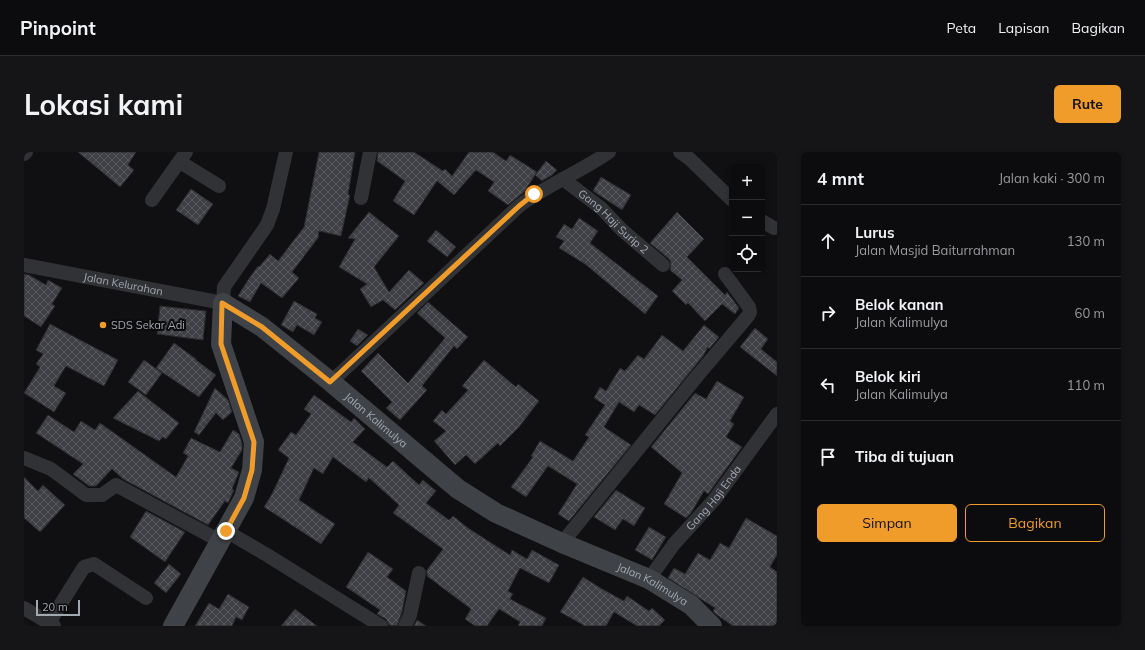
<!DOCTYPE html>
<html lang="id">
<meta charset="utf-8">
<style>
:root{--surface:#0c0c0e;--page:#151517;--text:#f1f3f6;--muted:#9a9b9e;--line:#2c2c2e;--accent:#ef9c2b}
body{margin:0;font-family:Mulish,sans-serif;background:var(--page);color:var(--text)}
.controls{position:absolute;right:12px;top:12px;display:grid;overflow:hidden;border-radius:6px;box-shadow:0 2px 6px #0003}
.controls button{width:36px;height:36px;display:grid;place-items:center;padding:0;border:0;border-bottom:1px solid var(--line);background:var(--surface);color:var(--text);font:20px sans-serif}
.scale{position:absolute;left:12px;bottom:10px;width:44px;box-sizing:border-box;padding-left:4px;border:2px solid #a1a8b2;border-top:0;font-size:11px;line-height:14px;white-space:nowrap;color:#a1a8b2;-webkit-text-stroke:3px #0b0b0c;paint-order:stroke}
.stop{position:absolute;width:12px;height:12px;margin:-9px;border:3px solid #ef9c2b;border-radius:50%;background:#fff}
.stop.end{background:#ef9c2b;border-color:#fff;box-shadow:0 1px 4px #0008}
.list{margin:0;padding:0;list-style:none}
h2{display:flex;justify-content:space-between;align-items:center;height:52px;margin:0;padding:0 16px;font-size:17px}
h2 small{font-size:13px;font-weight:400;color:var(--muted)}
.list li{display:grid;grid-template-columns:26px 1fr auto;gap:12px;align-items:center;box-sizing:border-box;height:72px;padding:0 16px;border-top:1px solid var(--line)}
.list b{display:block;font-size:15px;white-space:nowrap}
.list p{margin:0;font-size:13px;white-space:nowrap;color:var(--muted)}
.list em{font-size:13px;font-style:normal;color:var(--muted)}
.actions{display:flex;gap:8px;padding:12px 16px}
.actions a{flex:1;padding:9px 0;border:1px solid var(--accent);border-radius:6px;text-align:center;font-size:14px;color:var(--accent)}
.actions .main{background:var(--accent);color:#111}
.icon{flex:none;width:22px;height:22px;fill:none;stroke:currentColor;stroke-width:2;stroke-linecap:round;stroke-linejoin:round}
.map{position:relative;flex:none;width:753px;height:474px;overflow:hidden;border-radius:6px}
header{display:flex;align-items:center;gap:24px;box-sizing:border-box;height:56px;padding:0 20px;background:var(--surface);border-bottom:1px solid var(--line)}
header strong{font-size:19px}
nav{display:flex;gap:22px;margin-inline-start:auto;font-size:14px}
.intro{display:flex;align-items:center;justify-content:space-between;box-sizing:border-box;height:96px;padding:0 24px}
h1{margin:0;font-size:28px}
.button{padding:10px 18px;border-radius:6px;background:var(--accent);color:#111;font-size:14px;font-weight:700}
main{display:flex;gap:24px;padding:0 24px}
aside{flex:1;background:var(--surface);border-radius:6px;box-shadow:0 2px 6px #0003}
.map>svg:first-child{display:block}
.building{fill:url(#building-cross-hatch);stroke:#2a2a2e}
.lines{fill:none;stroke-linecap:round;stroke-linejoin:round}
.street{stroke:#313236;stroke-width:14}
.secondary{stroke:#3f4246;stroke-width:20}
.route{stroke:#ef9c2b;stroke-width:5}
.poi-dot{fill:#ef9c2b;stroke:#0b0b0c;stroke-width:1.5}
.labels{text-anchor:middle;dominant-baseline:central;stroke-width:4;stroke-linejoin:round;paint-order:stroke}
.street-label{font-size:11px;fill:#a1a8b2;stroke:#0b0b0c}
.poi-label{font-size:11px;fill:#a1a8b2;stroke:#0b0b0c;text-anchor:start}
</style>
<header>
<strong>Pinpoint</strong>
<nav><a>Peta</a><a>Lapisan</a><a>Bagikan</a></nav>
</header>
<div class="intro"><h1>Lokasi kami</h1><a class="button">Rute</a></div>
<main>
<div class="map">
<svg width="753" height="474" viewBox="0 0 753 474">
<defs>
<pattern id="building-cross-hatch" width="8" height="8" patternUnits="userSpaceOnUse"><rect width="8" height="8" fill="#3f4045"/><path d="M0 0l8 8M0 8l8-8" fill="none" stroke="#58595d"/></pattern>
</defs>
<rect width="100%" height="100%" fill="#101012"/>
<!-- building -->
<path class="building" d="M54 0H112L104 13 110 18 96 35Z
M295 0H331L324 43H326L317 84 295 79 294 86 268 120 275 126 258 146 237 131 226 150 214 144 224 128 234 114 235 115 246 102 254 109 280 75Z
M354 0H390L419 19 421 17 428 24 445 0H469L482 9 486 3 513 20 500 40 484 53 464 39 470 30 452 18 430 43 413 29 390 63 369 49 381 29 353 9Z
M522 9 533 18 528 23 518 29 511 23Z
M577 25 607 43 598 58 569 39Z
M167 37 189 52 174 73 152 58Z
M345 60 375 84 350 115 365 140 385 118 400 131 371 158 359 148 347 155 336 137 343 132 315 115 331 87 324 86Z
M653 60 680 87 663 105 701 143 703 140 715 156 711 162 698 152 681 169 664 151 662 153 648 139 658 128 646 118 647 111 645 107 626 91Z
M555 66 574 79 566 91 634 144 621 162 561 112 535 96 540 89 532 85 540 72 548 77Z
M412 78 432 95 423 105 403 89Z
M0 122 5 123 22 133 24 128 38 136 28 152 31 154 17 175 0 164Z
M270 149 293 162 291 166 298 170 290 183 273 173 269 180 257 173Z
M404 150 444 185 433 197 430 194 398 234 403 238 376 268 362 256 368 250 337 219 354 201 384 231 421 186 393 161Z
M136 154 182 159 179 188 133 182Z
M26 172 94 208 80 234 42 214 30 234 42 241 30 260 0 241 16 215 12 212 19 202 12 198Z
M680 173 695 185 685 197 684 195 679 204 631 263 615 253 610 260 595 250 580 275 607 293 545 369 534 362 553 332 524 314 502 345 487 335 509 305 507 304 516 289 549 309 565 285 561 283 581 253 570 246 576 235 582 239 596 216 601 219 614 203 620 207 638 183 659 199Z
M731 176 744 187 737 197 753 210V224L716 195Z
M334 177 344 183 333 194 326 189Z
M150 191 172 207V208L192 223 175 245 132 216Z
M120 208 138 221 122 243 104 230Z
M460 208 492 235 494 232 515 249 495 275 476 294 474 291 451 312 442 303 431 313 410 289 422 279 409 269 418 258 422 262 444 238 438 234Z
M693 229 720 245 706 269 710 272 702 285 718 295 684 342 680 339 667 361 662 366 640 352 658 321 627 295 671 241 682 247Z
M191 236 204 248 208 260 199 268 192 261 175 283 170 280Z
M114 239 155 271 142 287 139 285 135 289 89 266Z
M290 243 327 270 330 266 341 277 329 290 363 315 369 309 395 333 399 328 412 339 402 351 425 368 429 364 444 376 486 403 488 398 503 407 508 398 535 413 525 431 496 416 484 439 489 442 486 447 522 466 518 474H494L496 470 475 457 463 474H451L441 467 447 457 403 424V418L419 397 369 361 375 353 345 326 342 330 309 305 299 322 290 316 275 348 311 372 297 392 240 355 248 342 265 306 254 298 267 280 272 283 287 262 280 257Z
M24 263 50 280 57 269 71 278 76 271 152 325 164 304 159 301 167 286 196 300 209 278 215 282 218 291V298L207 316 215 320 208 337 210 338 204 351 201 349 184 373 99 327 88 317 72 334H65L49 322 59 312 12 281Z
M0 325 14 339 19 333 41 353 16 380 0 366Z
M592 338 621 356 610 374 599 367 591 378 570 365Z
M122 359 161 380 141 410 106 385Z
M722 366 753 384V403L746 415 753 420V474H709L693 463 689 459 691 456 644 426 650 416 661 422 674 401 686 408 696 391 705 396Z
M625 375 642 385 628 408 611 398Z
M344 400 369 417 363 425 382 439 378 460 373 474 365 473 362 467 353 462 356 458 322 435Z
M145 412 157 422 142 441 130 431Z
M559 425 578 437 600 449 603 444 625 459 628 456 641 468 635 474H613L590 460 582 474H561L536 460Z
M204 442 225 455 218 468 212 465 208 474H171L185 451 195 457Z
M271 457 293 474H257Z
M393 468 402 474H390Z"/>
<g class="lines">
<!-- street -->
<g class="street">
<path d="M656 0 666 7 708 48"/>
<path d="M0 2 2 0"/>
<path d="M156 10 195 34"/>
<path id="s1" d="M539 27 577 56 598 78 639 113"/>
<path d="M337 46 346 0"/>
<path d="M128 48 162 0"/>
<path d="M738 69 750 76"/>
<path id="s2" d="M0 113 199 151 200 135 243 73 249 57 262 0"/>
<path d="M307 230 495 54C523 33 556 20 585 0"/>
<path d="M0 306 27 317 62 343H78L92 333 196 389"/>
<path d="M202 379 243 403 357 474"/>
<path d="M538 391 674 223 724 164 726 160 725 155 701 122"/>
<path id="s3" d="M625 427 650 392 690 348 753 262"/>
<path d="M0 456 30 474"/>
<path d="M23 474 60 415 70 412 122 446"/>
<path d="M381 474 386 463 395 421"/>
</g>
<!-- secondary -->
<path class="secondary" id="s4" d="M149 474 220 346 228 318 230 290 197 192 199 151 238 175 307 230 434 337 472 361 538 391 625 427 667 453 688 474"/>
</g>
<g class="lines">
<!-- route -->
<path class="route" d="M202 379 220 346 228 318 230 290 197 192 198 151 238 175 306 230 495 54 510 42"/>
</g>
<!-- markers -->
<circle class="poi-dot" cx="79" cy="173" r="4"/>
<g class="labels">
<!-- street labels -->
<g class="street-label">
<text stroke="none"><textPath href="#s1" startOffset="66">Gang Haji Surip 2</textPath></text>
<text stroke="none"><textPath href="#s2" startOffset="101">Jalan Kelurahan</textPath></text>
<text stroke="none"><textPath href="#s4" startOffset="541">Jalan Kalimulya</textPath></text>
<text stroke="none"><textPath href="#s3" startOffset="104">Gang Haji Enda</textPath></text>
<text stroke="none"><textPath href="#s4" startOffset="865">Jalan Kalimulya</textPath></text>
</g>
<!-- poi labels -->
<g class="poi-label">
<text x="87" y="173">SDS Sekar Adi</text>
</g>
</g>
</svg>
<div class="controls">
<button>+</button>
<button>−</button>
<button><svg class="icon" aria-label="locate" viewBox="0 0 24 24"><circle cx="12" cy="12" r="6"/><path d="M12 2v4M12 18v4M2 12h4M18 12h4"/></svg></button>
</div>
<div class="scale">20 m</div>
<div class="stop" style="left:510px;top:42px"></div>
<div class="stop end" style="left:202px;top:379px"></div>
</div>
<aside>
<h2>4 mnt<small>Jalan kaki · 300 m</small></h2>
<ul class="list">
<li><svg class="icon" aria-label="ahead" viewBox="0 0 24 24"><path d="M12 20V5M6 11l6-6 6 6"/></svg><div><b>Lurus</b><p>Jalan Masjid Baiturrahman</p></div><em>130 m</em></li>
<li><svg class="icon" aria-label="right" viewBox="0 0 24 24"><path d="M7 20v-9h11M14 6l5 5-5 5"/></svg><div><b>Belok kanan</b><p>Jalan Kalimulya</p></div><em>60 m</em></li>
<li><svg class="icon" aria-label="left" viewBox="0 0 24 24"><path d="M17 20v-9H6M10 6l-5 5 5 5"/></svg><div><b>Belok kiri</b><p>Jalan Kalimulya</p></div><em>110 m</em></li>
<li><svg class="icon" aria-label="arrive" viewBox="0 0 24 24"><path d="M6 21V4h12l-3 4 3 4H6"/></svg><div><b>Tiba di tujuan</b></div></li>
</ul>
<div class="actions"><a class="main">Simpan</a><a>Bagikan</a></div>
</aside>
</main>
